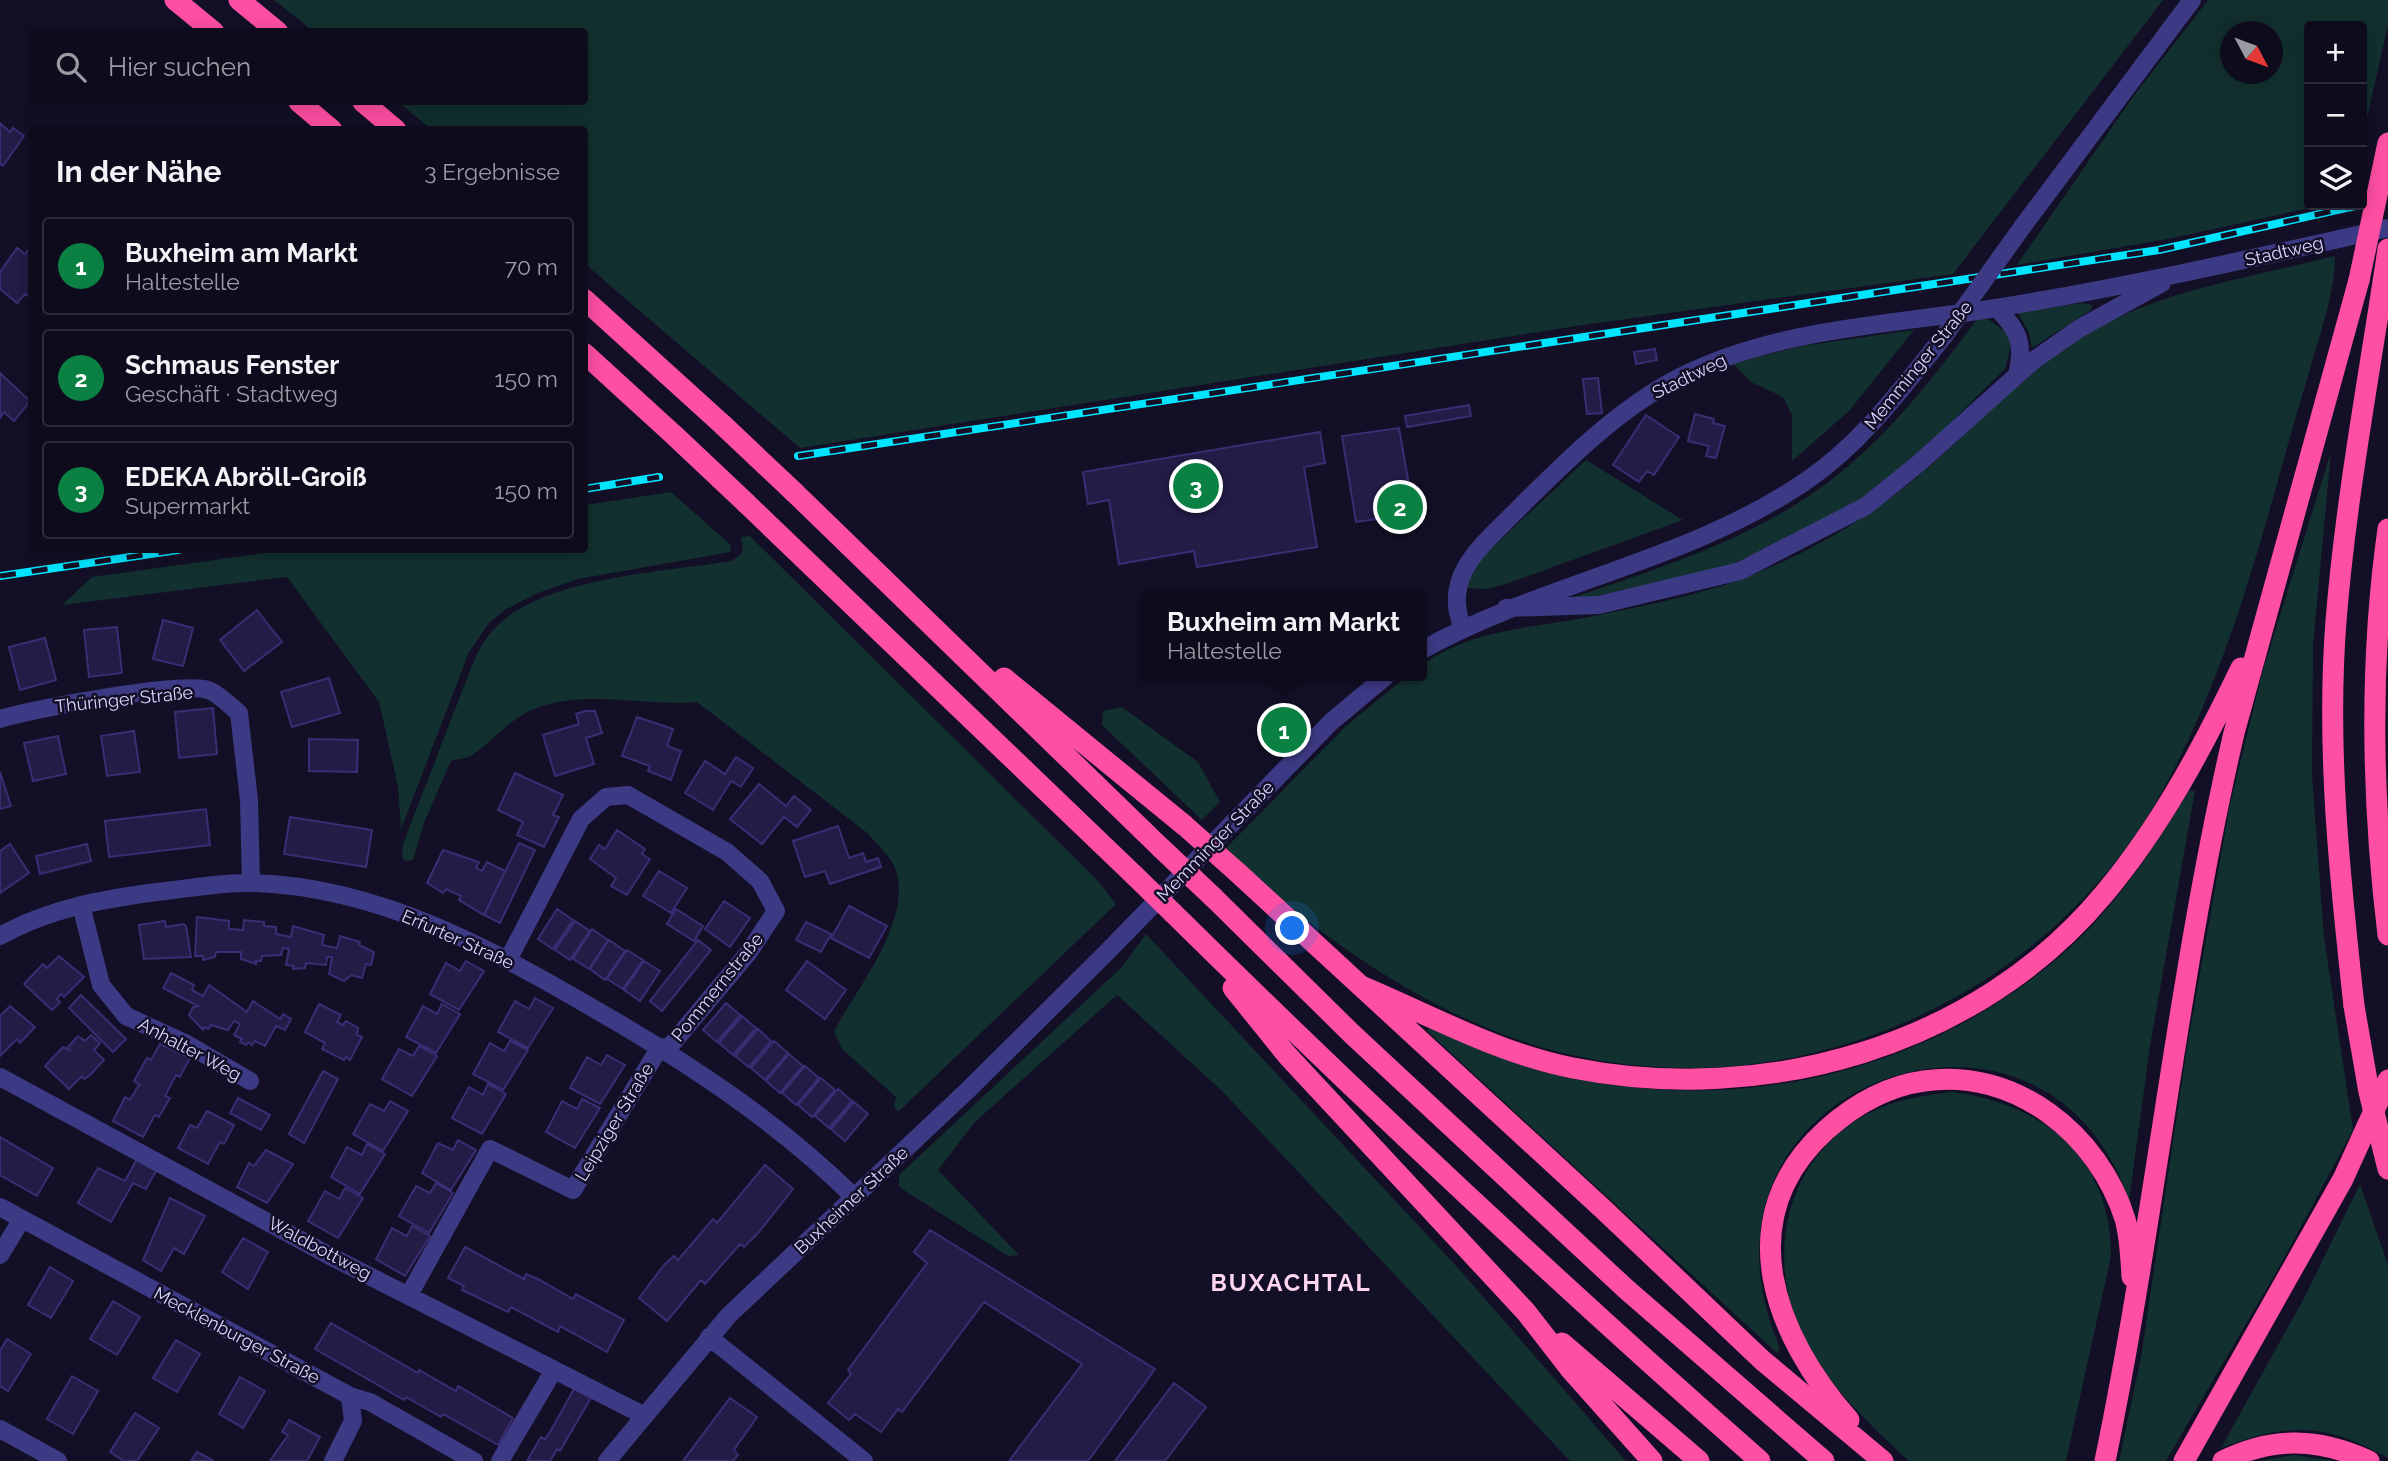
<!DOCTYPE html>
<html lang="de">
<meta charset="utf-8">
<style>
:root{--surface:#0e0b1c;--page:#1c1929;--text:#f1f3f6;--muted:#9b9ba3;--line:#2e2b3b;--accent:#0b8043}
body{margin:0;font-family:Raleway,sans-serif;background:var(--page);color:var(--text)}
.controls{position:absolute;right:21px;top:21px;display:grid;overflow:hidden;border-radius:7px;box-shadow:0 4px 18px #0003}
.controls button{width:63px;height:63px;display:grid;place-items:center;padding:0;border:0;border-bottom:2px solid var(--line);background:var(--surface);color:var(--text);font:35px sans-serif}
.compass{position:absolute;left:2220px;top:21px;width:63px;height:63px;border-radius:50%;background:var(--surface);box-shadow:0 4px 18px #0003;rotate:131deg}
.you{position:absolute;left:1293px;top:929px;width:24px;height:24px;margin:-18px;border:5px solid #fff;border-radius:50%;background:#1a73e8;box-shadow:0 0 0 10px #1a73e833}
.badge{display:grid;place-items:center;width:46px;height:46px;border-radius:50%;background:var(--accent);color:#fff;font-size:23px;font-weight:700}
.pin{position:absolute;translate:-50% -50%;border:4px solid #fff;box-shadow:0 2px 7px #0006}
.popup{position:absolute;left:1140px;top:590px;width:287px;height:91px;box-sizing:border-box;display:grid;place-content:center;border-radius:7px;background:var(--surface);filter:drop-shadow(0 2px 5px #0005);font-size:23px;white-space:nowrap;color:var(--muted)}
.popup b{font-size:26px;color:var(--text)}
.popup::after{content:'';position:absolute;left:50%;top:100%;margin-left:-14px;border:14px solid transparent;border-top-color:var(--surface)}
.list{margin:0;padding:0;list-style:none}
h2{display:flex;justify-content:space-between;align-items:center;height:91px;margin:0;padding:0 28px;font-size:30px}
h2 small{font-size:23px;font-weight:400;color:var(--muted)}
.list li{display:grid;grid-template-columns:46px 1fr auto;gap:21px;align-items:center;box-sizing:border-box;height:98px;margin:0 14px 14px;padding:0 14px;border:2px solid var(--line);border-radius:7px}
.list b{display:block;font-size:26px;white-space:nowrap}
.list p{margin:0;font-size:23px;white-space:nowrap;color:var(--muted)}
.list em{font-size:23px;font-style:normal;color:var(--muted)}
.icon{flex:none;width:38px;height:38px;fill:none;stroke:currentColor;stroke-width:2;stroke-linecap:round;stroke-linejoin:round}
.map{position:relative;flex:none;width:2388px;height:1461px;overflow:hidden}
.search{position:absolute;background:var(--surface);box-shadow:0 4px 18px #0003;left:28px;top:28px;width:560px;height:77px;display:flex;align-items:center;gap:18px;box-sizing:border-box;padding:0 24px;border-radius:7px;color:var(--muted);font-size:26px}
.panel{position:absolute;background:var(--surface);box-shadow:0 4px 18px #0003;left:28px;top:126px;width:560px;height:427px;border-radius:7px}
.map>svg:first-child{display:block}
.green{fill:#12302f;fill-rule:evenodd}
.building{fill:#241b47;stroke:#3b2d73;stroke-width:2}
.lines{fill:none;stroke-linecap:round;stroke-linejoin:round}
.minor{stroke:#3d3a85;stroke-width:18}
.highway{stroke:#ff4fa3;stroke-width:21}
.rail-casing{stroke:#00e5ff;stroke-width:8}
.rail{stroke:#130f26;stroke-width:5;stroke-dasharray:16;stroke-linecap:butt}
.minor-bridge{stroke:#3d3a85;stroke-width:18}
.highway-bridge{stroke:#ff4fa3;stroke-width:21}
.labels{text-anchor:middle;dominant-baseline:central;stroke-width:5;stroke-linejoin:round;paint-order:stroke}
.street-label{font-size:18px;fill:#d9d4ff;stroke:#130f26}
.district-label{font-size:24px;font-weight:bold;letter-spacing:2px;fill:#ffd6f0;stroke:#130f26}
</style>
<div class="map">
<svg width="2388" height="1461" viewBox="0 0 2388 1461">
<rect width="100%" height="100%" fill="#130f26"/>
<!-- green -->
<path class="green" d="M274 0H2163L1953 274 1583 325 800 448 585 264 584 130 431 129 398 102H584V32L313 31Z
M2208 0H2388V25L2362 140V26H2309V205H2323L2168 239 2017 265 2132 98ZM2230 32H2272V74H2230Z
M2335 256C2335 294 2320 333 2310 369 2297 412 2285 455 2273 498 2239 619 2190 774 2108 871 1964 1043 1723 1114 1510 1037 1409 1000 1301 925 1226 848L1346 726 1407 676H1422V665C1467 632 1524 628 1578 619 1634 608 1688 598 1742 579 1803 556 1865 520 1915 479 1967 436 2010 384 2066 346 2149 291 2241 280 2335 256Z
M2082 303 2092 305 2091 310 2032 348 2029 333 2018 313Z
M1981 314 2006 332 2011 345 2005 369 1939 434 1873 491 1832 517 1731 565 1620 594 1560 602C1653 570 1752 541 1831 480 1891 434 1936 374 1981 314Z
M1914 330 1849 411 1792 461V415L1783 397 1751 382 1732 363 1801 346Z
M2331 452 2313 645 2312 776 2324 937 2353 1130 2278 1269 2166 1461H2119L2141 1357 2187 1047 2230 804 2263 670Z
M1586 460 1683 520 1509 583 1487 589 1465 588 1481 558Z
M671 492 731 545 730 552 578 579 535 594 505 610 489 623 469 652 401 829 398 786 379 702 287 577 62 605 92 577 286 550H584L585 505Z
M750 536 1099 882 1116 904 898 1112 894 1106 896 1097 842 1049 834 1031C856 989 912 923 896 871 891 856 877 844 866 832L697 702C641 707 585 688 532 710 508 720 493 742 472 755 466 759 457 759 451 761L424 823 413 860 405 861 402 857 403 844 471 668C477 653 484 639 496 627 545 577 664 572 732 561L743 552 741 537Z
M1122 707 1198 762 1220 802 1202 820 1102 725 1103 711Z
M2189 791H2195L2150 1046 2129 1201C2046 949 1667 1083 1780 1348L1777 1353 1427 1031 1431 1026C1639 1137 1908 1103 2079 939 2123 896 2157 843 2189 791Z
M1146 934 1459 1269 1626 1461H1570L1221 1090 1117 995 975 1122 938 1170 1019 1255 1008 1256 899 1187V1175L1122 967Z
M1952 1092C2045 1104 2111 1158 2111 1256L2066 1461H1909C1869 1424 1828 1386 1803 1336 1761 1251 1790 1146 1880 1108 1904 1098 1927 1095 1952 1092Z
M2360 1184 2388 1265V1458C2325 1422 2287 1423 2221 1448L2303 1300Z
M2294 1455 2335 1461H2259Z"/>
<!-- building -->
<path class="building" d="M0 123 10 132 13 128 24 136 3 166 0 164Z
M32 245V299L25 294 17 303 0 289V272L17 248 25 254Z
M1655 349 1657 360 1636 364 1634 352Z
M0 373 30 401 14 421 4 412 0 418Z
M1598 378 1602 413 1587 414 1583 379Z
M1469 405 1471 416 1407 427 1405 416Z
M1695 414 1714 419 1713 423 1725 426 1716 458 1706 456 1709 446 1688 441Z
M1646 415 1679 437 1654 475 1647 471 1639 482 1613 465Z
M1399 428 1414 514 1356 522 1342 436Z
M1320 432 1325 463 1304 467 1317 547 1197 567 1194 551 1119 564 1109 500 1088 504 1083 472Z
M257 610 282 642 244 671 220 640Z
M163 620 193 628 183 666 153 659Z
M117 627 122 673 89 677 84 630Z
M45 638 56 680 20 690 9 647Z
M329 678 340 713 292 727 281 692Z
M213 708 217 754 179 758 175 712Z
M585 711H595L602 733 586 738 594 764 555 776 543 735 579 724 576 714Z
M637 717 673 729 667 746 681 751 671 780 648 771 650 766 622 756Z
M134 731 140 772 107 776 101 736Z
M58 736 66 774 33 781 24 743Z
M309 739 358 740 357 772 309 771Z
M736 757 753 768 741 787 731 781 713 810 685 793 705 761 725 774Z
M0 772 11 806 0 809Z
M515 773 563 795 553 815 559 817 544 847 517 835 523 822 498 810Z
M759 784 786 806 794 796 811 810 797 827 784 817 762 844 730 819Z
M206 809 210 845 109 857 105 821Z
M290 817 372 830 366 867 284 854Z
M838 826 849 858 863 853 866 862 878 858 881 867 830 884 825 871 805 877 793 841Z
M617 830 645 849 642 854 650 859 627 895 611 886 616 878 590 859 599 845 605 849Z
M519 843 535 850 500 923 484 915Z
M10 844 29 873 0 893V851Z
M87 844 91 861 40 874 36 856Z
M443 850 479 862 476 868 482 871 487 862 505 871 484 915 459 900 461 896 446 889 443 893 427 883Z
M659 871 687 888 671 913 643 896Z
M724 901 750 918 730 947 705 929Z
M849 906 887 926 869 958 831 938Z
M557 909 573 920 553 949 538 939Z
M676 909 703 926 694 941 667 924Z
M197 917 229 921V929L243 930 244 920 264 922V926L276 927V934L291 937 293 926 324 935 322 945 337 948 340 936 360 942 359 945 374 952 371 965 366 964 362 978 351 975 344 981 329 974 332 957H327L326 965 306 963 305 968 293 969 294 966 286 965 289 949 283 948 281 955 262 956 261 961H256V964L241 959V952H216L215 957 203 960V956H195Z
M165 921 166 927 183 924 186 926 191 957 144 959 139 925Z
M575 921 590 931 570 960 555 950Z
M806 922 831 934 821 952 796 940Z
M592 929 608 940 589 969 573 959Z
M609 940 625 951 605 980 590 969Z
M698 940 711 950 662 1011 650 1001Z
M627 950 643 960 623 989 607 979Z
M59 956 84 977 64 997 61 994 57 999 60 1002 52 1010 24 984 43 964 47 968Z
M466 961 484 971 459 1010 430 994 446 963 460 971Z
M644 961 660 971 640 1001 624 990Z
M807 961 846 990 825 1019 786 990Z
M171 973 194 985 192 990 203 996 209 985 247 1012 253 1001 280 1019 283 1014 291 1019 285 1030 276 1026 265 1046 255 1041 252 1045 248 1042 246 1045 240 1042 242 1039 234 1035 240 1024 234 1021 228 1030 211 1025 208 1029 204 1027 203 1030 189 1015 193 1007 198 1006 163 988Z
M81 995 126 1039 113 1052 69 1008Z
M535 998 553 1008 528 1048 498 1032 515 1001 529 1009Z
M726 1003 740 1015 717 1042 703 1030Z
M319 1004 341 1015 337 1022 343 1025 346 1021 358 1028 357 1035 362 1037 350 1060 346 1057 344 1060 322 1049 325 1043 305 1032Z
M442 1004 460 1014 436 1053 406 1037 423 1006 437 1014Z
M10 1006 35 1027 20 1043 17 1039 0 1056V1016Z
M742 1016 756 1028 733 1055 719 1043Z
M758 1029 771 1041 749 1067 735 1056Z
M91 1035 100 1043 94 1050 104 1060 90 1075 84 1079 82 1076 69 1089 45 1066 63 1047 71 1051 67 1048 78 1036 85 1041Z
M510 1041 528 1050 503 1090 473 1074 490 1043 504 1051Z
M774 1041 788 1053 765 1080 751 1068Z
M160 1044 190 1058 180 1077 176 1075 165 1096 170 1098 159 1117 155 1115 143 1137 113 1121 125 1097 130 1100 139 1085 141 1086 134 1081 147 1058 151 1060Z
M419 1046 437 1056 412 1096 382 1079 399 1049 413 1056Z
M789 1054 803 1066 780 1093 766 1081Z
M607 1055 625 1065 600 1104 570 1088 587 1057 601 1065Z
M805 1066 819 1078 796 1105 782 1093Z
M323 1071 338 1079 304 1143 289 1134Z
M821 1078 835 1090 812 1117 798 1105Z
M488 1084 506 1094 482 1134 452 1118 469 1087 483 1095Z
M838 1089 852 1101 829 1128 815 1116Z
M238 1098 270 1115 261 1130 230 1113Z
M582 1099 600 1108 575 1148 546 1132 562 1101 577 1109Z
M390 1101 408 1111 383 1151 353 1134 370 1104 384 1111Z
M854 1102 868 1114 845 1141 831 1129Z
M207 1111 234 1125 224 1144 220 1142 208 1164 178 1148 190 1125 197 1128Z
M0 1137 53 1168 37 1196 0 1175Z
M458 1140 476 1150 451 1190 422 1173 438 1143 453 1150Z
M367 1144 385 1154 360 1194 331 1177 347 1147 362 1155Z
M266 1150 293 1164 267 1203 237 1187 249 1163 254 1166Z
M138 1157 157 1169 146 1189 133 1183 111 1222 78 1203 98 1168 125 1181Z
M765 1165 793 1189 759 1232 744 1247 740 1244 705 1284 701 1280 667 1321 639 1298 664 1265 674 1256 678 1260 713 1219 717 1223Z
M436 1183 453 1193 429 1233 399 1216 416 1186 430 1193Z
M345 1188 363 1198 338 1238 308 1221 325 1191 339 1199Z
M170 1198 205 1216 184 1254 174 1248 161 1271 143 1260Z
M412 1226 430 1236 405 1276 376 1259 392 1228 407 1236Z
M930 1230 1155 1369 1088 1461H1009L1082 1364 984 1302 902 1412 898 1409 881 1432 855 1414 849 1420 828 1403 851 1374 848 1370 927 1263 914 1252Z
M243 1238 268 1252 248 1289 222 1272Z
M465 1247 524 1279 526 1274 538 1279 573 1299 576 1294 624 1320 607 1352 560 1326 558 1332 511 1307 508 1312 462 1290 464 1286 448 1278Z
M50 1267 73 1281 51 1318 28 1305Z
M113 1301 140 1317 117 1355 90 1339Z
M331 1323 418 1373 419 1370 456 1391 458 1386 513 1418 498 1445 443 1414 441 1417 406 1397 404 1400 315 1349Z
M7 1339 31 1354 8 1391 0 1386V1351Z
M176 1340 200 1354 177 1392 153 1378Z
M72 1376 98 1391 73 1434 47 1419Z
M240 1377 265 1391 243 1428 219 1414Z
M1174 1383 1206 1407 1165 1461H1115Z
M575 1387 592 1396 560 1451 557 1449 550 1461H527L541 1437 545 1439 550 1432Z
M730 1398 757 1417 734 1450 738 1455 733 1461H683Z
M135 1413 159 1428 137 1461H124L110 1452Z
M289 1420 320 1437 307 1461H270L288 1435 282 1432Z
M197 1452 214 1461H191Z"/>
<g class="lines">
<!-- minor -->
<path class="minor" d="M2023 226 2192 0
M1997 308C2018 330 2025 344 2017 374
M1506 608 1599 605 1740 571 1866 506 1918 464 2034 360 2080 328 2162 283
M1463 628C1441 578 1481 546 1513 514 1562 465 1617 409 1680 377 1776 328 1891 325 1996 308 2127 287 2258 257 2388 228
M1422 650C1545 582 1689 561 1806 481 1862 443 1902 388 1944 336
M0 719C31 709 183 681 208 690 218 693 230 706 239 713L249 800 251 883
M81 905 101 985 126 1016 187 1044 250 1081
M0 936C48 909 102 899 157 892 188 889 220 882 251 883 380 886 495 951 603 1014 693 1066 780 1124 854 1197
M508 960 581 819 606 797 628 795 727 852 760 881 776 911 749 952 666 1051
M0 1077 332 1257 643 1415
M0 1207 350 1396 370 1402 474 1461
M0 1255 22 1219
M409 1295 490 1149 573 1190 660 1047
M709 1337 864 1461
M0 1429 58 1461
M333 1461 353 1421 350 1396
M500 1461 554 1370
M607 1461 729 1315 969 1089 1108 951 1331 722 1386 676"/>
<!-- highway -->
<path class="highway" d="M175 0 214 32
M239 0 278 32
M299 102 332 130
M363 102 396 130
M584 299 723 425
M584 353 675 436
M795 493 1161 848
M746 503 1134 875
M2388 529C2369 663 2372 802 2388 935
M1004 678 1184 825
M1237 872 1604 1210 1762 1360 1883 1461
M1214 898 1352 1034 1626 1289 1824 1461
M1173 913C1364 1101 1559 1284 1760 1461
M1361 986C1430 1015 1500 1054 1573 1068 1764 1106 1977 1047 2104 894 2161 826 2203 747 2241 668
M1233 988 1287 1055 1526 1312 1571 1370 1652 1461
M2354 1006C2340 879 2326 749 2336 621 2346 496 2370 372 2388 249
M1562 1343 1699 1461
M1849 1420C1775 1336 1728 1219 1826 1130 1854 1105 1887 1086 1924 1081 2015 1067 2099 1135 2125 1219 2130 1236 2131 1259 2132 1277
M2105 1461C2155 1220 2178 973 2234 733L2359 280
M2184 1461 2343 1179 2388 1080
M2223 1461C2273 1436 2319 1438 2369 1461"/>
<defs>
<path id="rail" d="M798 456 2159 250 2355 206
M584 489 659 477
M0 576 178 550"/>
</defs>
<!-- rail casing -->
<use href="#rail" class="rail-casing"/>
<!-- rail -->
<use href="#rail" class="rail"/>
<!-- minor-bridge -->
<path class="minor-bridge" d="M1944 336 2023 226"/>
<!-- highway-bridge -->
<path class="highway-bridge" d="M2359 280 2388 143
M723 425 795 493
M675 436 746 503
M1184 825 1237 872
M1161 848 1214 898
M1134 875 1173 913
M2354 1006 2369 1092 2388 1169"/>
</g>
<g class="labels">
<!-- street labels -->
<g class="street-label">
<text transform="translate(2284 251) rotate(-13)">Stadtweg</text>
<text transform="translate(1918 365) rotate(-51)">Memminger Straße</text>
<text transform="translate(1689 376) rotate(-26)">Stadtweg</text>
<text transform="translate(124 699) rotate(-6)">Thüringer Straße</text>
<text transform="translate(1215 841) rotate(-46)">Memminger Straße</text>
<text transform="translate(458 939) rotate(24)">Erfurter Straße</text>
<text transform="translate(717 987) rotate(-51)">Pommernstraße</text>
<text transform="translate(190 1049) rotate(28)">Anhalter Weg</text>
<text transform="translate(614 1122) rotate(-59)">Leipziger Straße</text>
<text transform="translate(851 1200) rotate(-43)">Buxheimer Straße</text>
<text transform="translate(320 1248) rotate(28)">Waldbottweg</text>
<text transform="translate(237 1335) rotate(28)">Mecklenburger Straße</text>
</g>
<!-- district labels -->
<g class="district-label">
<text x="1291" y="1282">BUXACHTAL</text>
</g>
</g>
</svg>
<div class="controls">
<button>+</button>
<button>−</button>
<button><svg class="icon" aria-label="layers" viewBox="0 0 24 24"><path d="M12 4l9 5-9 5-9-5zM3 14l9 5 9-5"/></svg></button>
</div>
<svg class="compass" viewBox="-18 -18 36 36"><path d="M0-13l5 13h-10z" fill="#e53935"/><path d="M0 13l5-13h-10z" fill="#9b9ba3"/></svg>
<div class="you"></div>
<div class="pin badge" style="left:1284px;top:730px">1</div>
<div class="popup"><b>Buxheim am Markt</b>Haltestelle</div>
<div class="pin badge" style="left:1400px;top:507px">2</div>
<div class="pin badge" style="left:1196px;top:486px">3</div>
<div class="search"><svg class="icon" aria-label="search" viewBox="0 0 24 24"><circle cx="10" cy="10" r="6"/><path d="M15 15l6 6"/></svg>Hier suchen</div>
<section class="panel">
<h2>In der Nähe<small>3 Ergebnisse</small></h2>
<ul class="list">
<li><span class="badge">1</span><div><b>Buxheim am Markt</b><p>Haltestelle</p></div><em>70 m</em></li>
<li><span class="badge">2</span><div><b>Schmaus Fenster</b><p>Geschäft · Stadtweg</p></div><em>150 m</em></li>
<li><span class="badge">3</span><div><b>EDEKA Abröll-Groiß</b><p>Supermarkt</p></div><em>150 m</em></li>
</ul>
</section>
</div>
